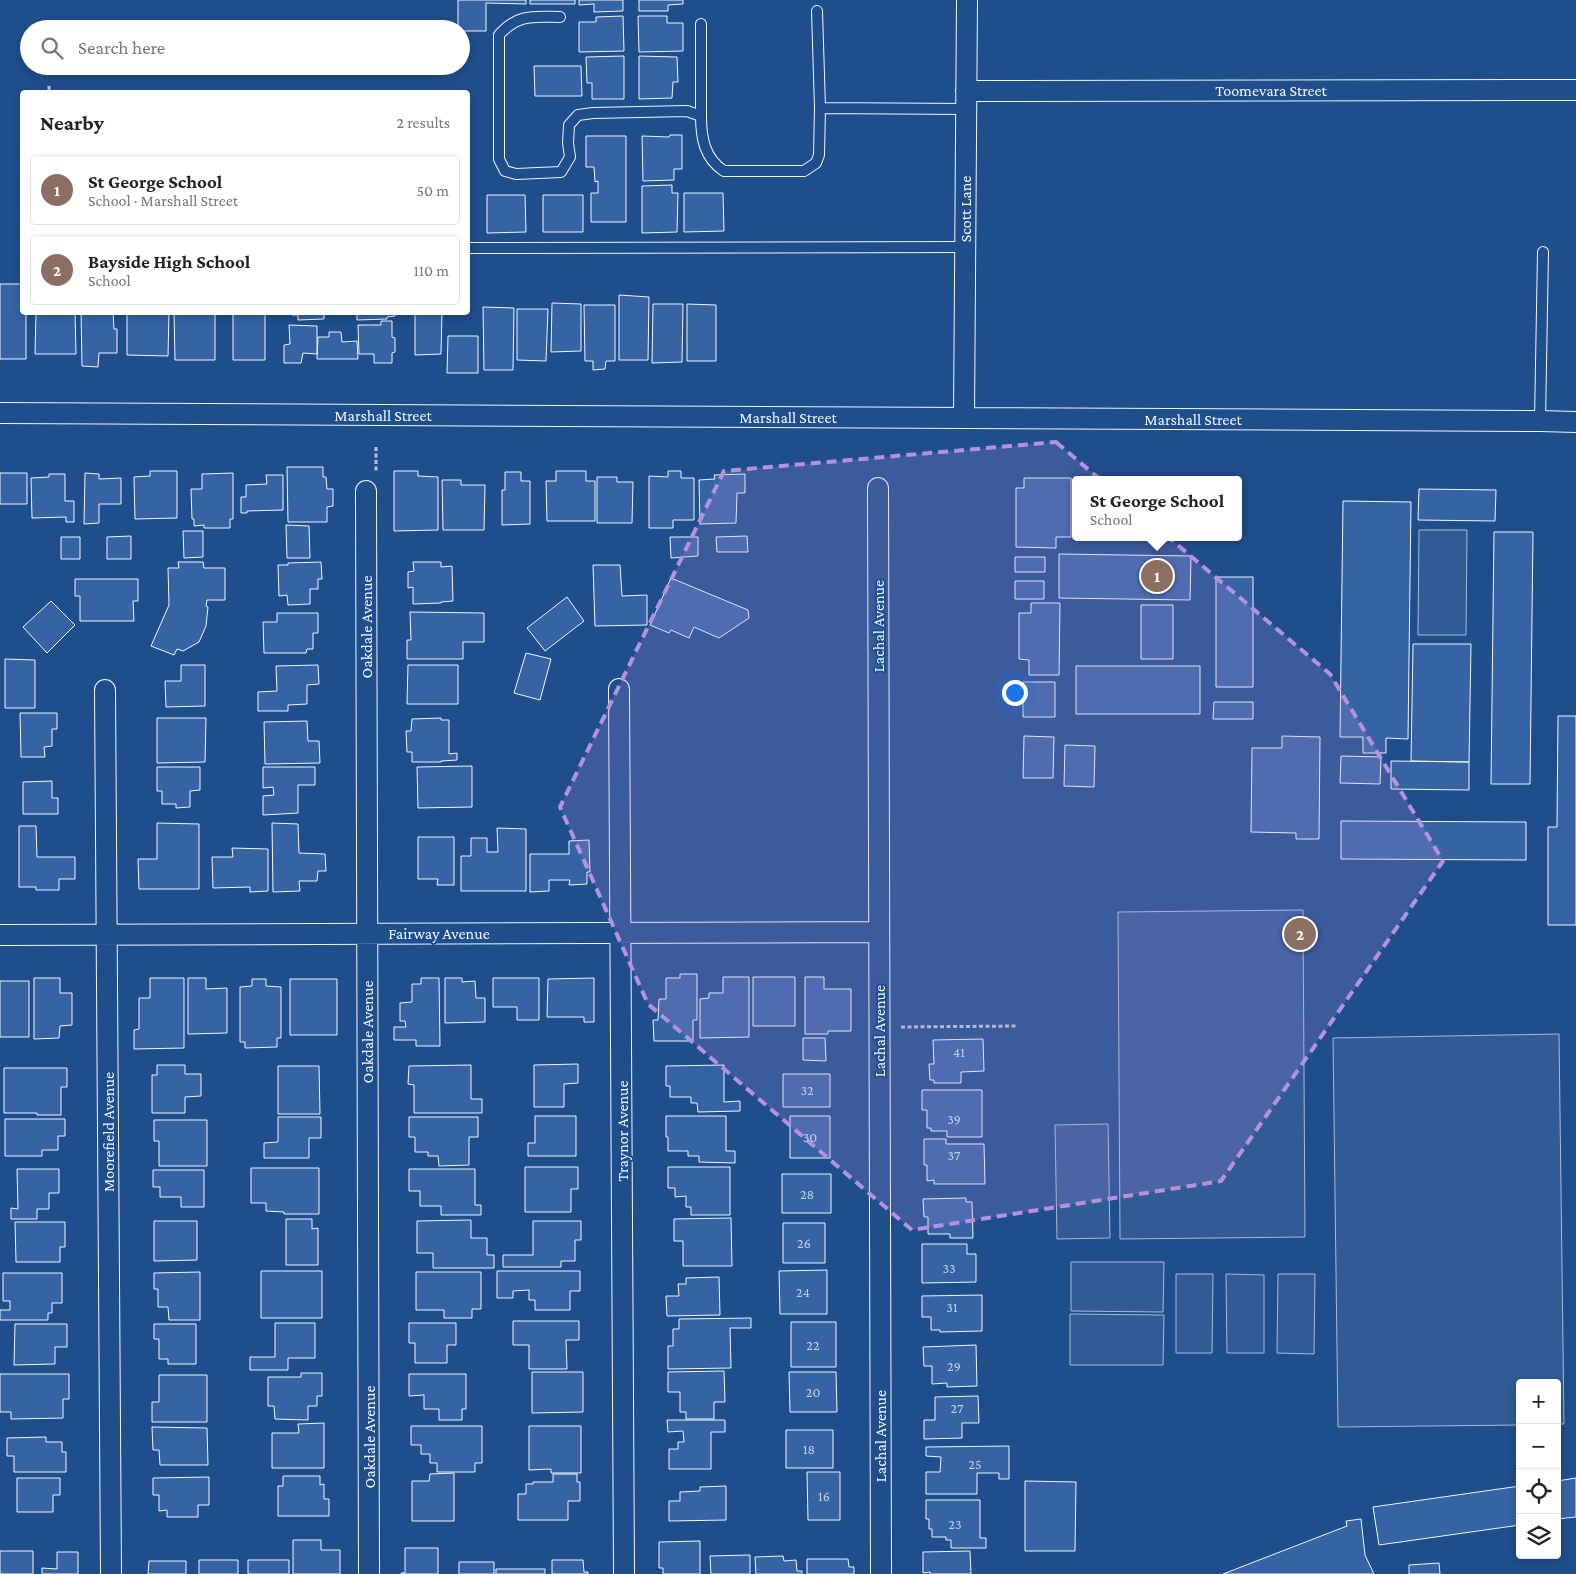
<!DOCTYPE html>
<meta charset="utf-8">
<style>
:root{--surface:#fff;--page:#f6f6f6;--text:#222;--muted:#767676;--line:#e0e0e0;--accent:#db2777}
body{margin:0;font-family:"Crimson Pro",serif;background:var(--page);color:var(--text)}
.controls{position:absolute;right:15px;bottom:15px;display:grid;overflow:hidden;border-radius:5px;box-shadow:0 2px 8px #0003}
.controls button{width:45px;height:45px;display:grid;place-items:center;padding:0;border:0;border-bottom:1px solid var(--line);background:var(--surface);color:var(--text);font:25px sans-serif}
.you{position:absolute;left:1014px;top:692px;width:18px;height:18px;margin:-12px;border:4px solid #fff;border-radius:50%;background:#1a73e8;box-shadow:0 0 0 8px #1a73e833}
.badge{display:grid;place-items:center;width:32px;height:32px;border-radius:50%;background:var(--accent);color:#fff;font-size:16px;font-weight:700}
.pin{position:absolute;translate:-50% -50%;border:2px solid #fff;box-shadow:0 1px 5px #0006}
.popup{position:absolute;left:1072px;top:476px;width:170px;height:65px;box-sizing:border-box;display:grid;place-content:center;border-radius:5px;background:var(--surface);filter:drop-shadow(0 1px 4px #0005);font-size:16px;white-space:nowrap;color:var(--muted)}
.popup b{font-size:19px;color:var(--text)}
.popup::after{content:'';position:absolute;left:50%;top:100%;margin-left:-10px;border:10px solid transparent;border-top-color:var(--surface)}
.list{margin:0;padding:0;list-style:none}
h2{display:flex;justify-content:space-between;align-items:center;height:65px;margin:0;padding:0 20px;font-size:21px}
h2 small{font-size:16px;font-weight:400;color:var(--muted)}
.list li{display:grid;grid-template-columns:32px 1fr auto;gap:15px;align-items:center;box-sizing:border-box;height:70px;margin:0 10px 10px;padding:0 10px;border:1px solid var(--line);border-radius:5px}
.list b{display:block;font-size:19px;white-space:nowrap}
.list p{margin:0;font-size:16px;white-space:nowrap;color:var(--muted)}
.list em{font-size:16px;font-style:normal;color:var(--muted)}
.icon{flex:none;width:28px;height:28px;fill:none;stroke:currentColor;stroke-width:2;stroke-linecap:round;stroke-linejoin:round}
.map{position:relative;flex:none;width:1576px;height:1574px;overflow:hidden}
.search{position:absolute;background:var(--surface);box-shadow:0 2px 8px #0003;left:20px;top:20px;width:450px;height:55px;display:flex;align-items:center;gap:12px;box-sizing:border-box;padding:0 18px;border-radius:28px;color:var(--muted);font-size:19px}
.panel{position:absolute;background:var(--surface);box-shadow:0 2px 8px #0003;left:20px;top:90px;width:450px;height:225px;border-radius:5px}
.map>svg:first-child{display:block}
.built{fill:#305b95;stroke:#a8bbd7}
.building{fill:#3563a3;stroke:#f2f6ff}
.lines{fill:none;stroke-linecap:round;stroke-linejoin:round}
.lane-casing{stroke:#f2f6ff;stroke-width:12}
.street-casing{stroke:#f2f6ff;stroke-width:22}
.path{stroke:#b3c4dc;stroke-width:3;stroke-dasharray:4 2.5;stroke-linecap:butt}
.lane{stroke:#1f4e8c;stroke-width:10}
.street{stroke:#1f4e8c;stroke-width:20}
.marked{fill:#b691df;fill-opacity:0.2;stroke:#b691df;stroke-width:4;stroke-dasharray:10 6;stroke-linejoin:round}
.labels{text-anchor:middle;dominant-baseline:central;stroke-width:4;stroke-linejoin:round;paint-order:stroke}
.number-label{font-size:14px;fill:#c3d1e8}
.street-label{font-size:16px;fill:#f2f6ff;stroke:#1f4e8c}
</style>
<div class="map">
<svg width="1576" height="1574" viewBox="0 0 1576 1574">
<rect width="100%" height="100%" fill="#1f4e8c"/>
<!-- built -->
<path class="built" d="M1419 530H1467L1466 635H1418Z
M1303 910 1305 1237 1120 1239 1118 912Z
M1559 1034 1564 1424H1557V1383H1520V1425L1338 1427 1333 1038Z
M1108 1124 1110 1238 1057 1239 1055 1125Z
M1071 1262H1164L1163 1312 1071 1311Z
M1176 1274H1213L1212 1353H1176Z
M1226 1274 1264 1275V1353H1227Z
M1278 1274H1315L1314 1354 1277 1353Z
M1070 1314 1164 1315 1163 1365H1070Z"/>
<!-- building -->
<path class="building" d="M458 0H526V4L486 3V31H461V29H458Z
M530 0H575V4H530Z
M579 0H623V11L594 12V4L579 5Z
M639 0H683V4L668 5V11H639Z
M623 16 624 51 579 52V22H596V17Z
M638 16H667V23H683V51L639 52Z
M624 56V99H592V83H587L586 57Z
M639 56 677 57 678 82H673L672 98 639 99Z
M534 66H581L582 96H535Z
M670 135H682V169H674V180L643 181 642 136 669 137Z
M586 136H626V222H591V193H598V181L595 182 594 167H586Z
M672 185V193H678L677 232 642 233V186Z
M684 193H723L724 231 684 232Z
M487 195H525L526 232 487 233Z
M543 195H583V232H543Z
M0 284H22V312H26V359H0Z
M619 295 649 297 648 360H619Z
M552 303 581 304V351L551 352Z
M653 304H683L682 362 652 363Z
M687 304 716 305V361H687Z
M584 305H615V361H606L605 369 593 370V361H585Z
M483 307 514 308 513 370H484Z
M517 309H548L546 361 517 360Z
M36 312H75L76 354H35Z
M81 312H113L114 329H117V353H99L98 367 82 366Z
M127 312H169L168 356 127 355Z
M174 312H215V360H175Z
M233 312H265V360H233Z
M292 312H324V319L298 320V315H292Z
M357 312H395V316L387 317V319L357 320Z
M415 312H442L441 354 415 355Z
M381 321H392V337L395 338V352L392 353V363H374V354H359L358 325H381Z
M289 325 317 326V354L303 353 301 363H284V345L290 344Z
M329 332H341L342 342 357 341 358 359H317L318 337H329Z
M448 336H478V373H447Z
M287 467H323V477H326L327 489H333V506L327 507V522H288Z
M150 471H177V518L135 519 134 477 150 476Z
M394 471H418V476L438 477V530L394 531Z
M556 471H586V481H595V521H547L546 481H556Z
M668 471H681V478H694V520H673V528H649V476L668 477Z
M505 472H521V481H530V524L502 525V490H505Z
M0 473H27V504H0Z
M85 473 99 474V479L121 478V504H99V523L84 524Z
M233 473V519H230V528H204V525L194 526V519H192L191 489H202V474Z
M49 474H65V501H74V522H66V517L32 518 31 478 49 477Z
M745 474V493H737L736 523 700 524 699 480 715 479 714 475Z
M266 475H283V510L247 511V513H241V497H246V485L267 484Z
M597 477H617V482H633L632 523H597Z
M1024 478H1071V537H1056V548L1016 547V488H1024Z
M442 480H461V485H485L484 530H443Z
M1419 489 1496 490 1495 521 1418 520Z
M1343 501 1411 502 1408 739 1386 738V753H1363V737H1340Z
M286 525 309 526 310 558H287Z
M183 531H203V557L184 558Z
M1494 532H1533L1530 784H1491Z
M131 536V559H107V537Z
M747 536 748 552H717L716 537Z
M61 537H80V559H61Z
M670 537H698V556L671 558Z
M1059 554 1191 556 1190 600 1059 598Z
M1015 557H1045V572H1015Z
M178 562H203L204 568H225V600H207L206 606 208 607 206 626 199 642 183 651 177 649 174 655 151 646 169 605 168 568H179Z
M321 562 322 579H318V589H310V604L288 605 287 595 279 596 278 565H288V563Z
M413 562H441V567L452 566 453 601 441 602V603L413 604V587L408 588V572L414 571Z
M593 565H620L622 596 647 595V625L595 626Z
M1216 577H1253V687H1216Z
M671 578 748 610 749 618 719 638 694 627 689 638 671 630 669 633 650 625Z
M75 579H138V601H133L134 621H80V596H75Z
M1015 581H1044V599H1015Z
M567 597 584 621 545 651 527 628Z
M51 601 75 625 47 653 23 627Z
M1031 603H1060L1059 675H1029V660L1019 659V613H1031Z
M1141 605H1173V659H1141Z
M410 612 484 613V642H463V659H407V640H411Z
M277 613H318V633H313V649H307L306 653H264L263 622H277Z
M1413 644H1471L1469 762 1411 761Z
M526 653 551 659 540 700 514 693Z
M5 659 35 660V708H5Z
M181 665H205V706L166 707 165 681H181Z
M318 665 319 684 307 685V704L288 705V711H258V692L277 691 276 666Z
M408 665H458V704H407Z
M1076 666H1200V714H1076Z
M1023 682H1055V717H1023Z
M1214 702H1253V719H1213Z
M20 713H57V729H52V746L44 747 45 757H21Z
M1558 716H1576V925H1548V827H1557Z
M157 718H206L205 762 157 763Z
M441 718V720H449V754L457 753V760L441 761V762H412V752H407L406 731H411L412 719Z
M307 721 308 741H319L320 763 265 764 264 722Z
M1024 736 1054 737 1053 778H1023Z
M1282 736 1320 737 1319 839H1296V833L1251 832 1252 748H1282Z
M1065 745 1095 746 1094 787 1064 786Z
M1341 756 1381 757 1380 784 1340 783Z
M1391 761 1469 762V790L1391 789Z
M472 766V807L418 808 417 767Z
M157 767H200V790L190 791V807L176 808V804H162V791H157Z
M263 767H315V785H298V813L263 815V796L274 795 273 787 263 788Z
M52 781V798H58V814H23V782Z
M1341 821 1526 822V860L1341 859Z
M157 823 199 824V889H139L138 859H157Z
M272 823 298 824 299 853 325 854 326 871H318L317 881H299L300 891 273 892Z
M19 826H36L37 857H75V879H59V890H36V887H19Z
M497 828 526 829V891H461V856H471V838H487V852H498Z
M418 837H454V885H437L438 879H418Z
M589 840 590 872H587V884L569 885 570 880H549V891L530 892V854H569V841Z
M232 848 268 849V891L250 892V887L213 888 212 857H233Z
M680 974H697V1020H693V1041H654L653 1020H658L659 999H666V978H680Z
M723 977H749V1037L700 1038V999L709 998V993H723Z
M753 977H795V1026H753Z
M805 977H824V989H851V1031H828V1034H805Z
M34 978H60V993H72V1025L60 1026 59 1038 34 1039Z
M150 978H184V1048L134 1049V1030L139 1029V998H150Z
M188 978H206V989L227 988V1033L188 1034Z
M421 978H439L440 1046H416V1040H394V1027H406L405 1021H400V1003L412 1002V984H421Z
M445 978H462V982L475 981 476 998H485V1022L445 1023Z
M493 978H539V1020H517V1007H493Z
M594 978V1022H584V1017H547L548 979Z
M252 979H266V986L281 987V1038H277V1047L245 1048V1042H240V987L252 986Z
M290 979H337V1035H290Z
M0 981H29V1037H0Z
M803 1038H825L826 1061 803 1060Z
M983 1039 984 1071 961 1072V1083H934V1080H930L929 1064H934L933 1040Z
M578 1064V1083L564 1084V1107H534V1065Z
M157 1065H185V1074H201V1096L185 1097V1113H152V1075H157Z
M471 1065V1099H482V1113H414V1085L408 1084 409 1066Z
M724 1065V1102L740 1101V1111L698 1112 697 1103H691V1097H670V1086H666V1066Z
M278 1066H319L320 1114H278Z
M4 1068H67V1087H61V1115H37V1113H4Z
M783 1074H830V1107H783Z
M922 1090H982V1137H947V1131H931V1128H927V1110H922Z
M535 1116H576V1156H528V1143H535Z
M666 1116H726V1151H735V1163L699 1162V1156H688V1151H668V1137H666Z
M790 1116H830V1158H790Z
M278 1117H321V1138H309V1158H264V1143L278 1142Z
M409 1117H478V1137H469V1165L439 1166 438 1156H428V1152H415V1137H409Z
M5 1119H65V1136H58V1150H42V1156H5Z
M154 1120H207V1166H159V1141H154Z
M924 1139H946V1144H984L985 1184H934V1180L927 1181V1165H924Z
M525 1167H578V1189H571V1212H525Z
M668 1167H730V1215H691V1207H686V1196L675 1197V1188H668Z
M251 1168H319V1214H284V1212L266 1211V1203H251Z
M17 1169H59V1193H49V1209H37V1219H11V1208L18 1209Z
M409 1169H475V1205H481V1215H441V1206H420V1191H409Z
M153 1170H204V1207H181V1197H160V1187H153Z
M782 1174H831V1213H782Z
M966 1198V1202H972L973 1238H950V1234H928V1217H924L923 1199Z
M731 1218 732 1266H683V1241H674V1219Z
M286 1219H312V1229L318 1228V1265H286Z
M471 1220V1238H487V1255H494V1268H433V1253H417V1221Z
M154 1221H197V1260L154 1261Z
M533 1221H581V1240H575V1261H561V1267H503V1255H533Z
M15 1222H65V1247H60V1262H16Z
M783 1223H825V1263H783Z
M922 1244H967V1254H976V1282L922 1283Z
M827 1270V1314H780L779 1271Z
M261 1271H322V1318H261Z
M497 1271H580V1291H570V1310H535V1300H529V1290L513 1291V1298H497Z
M200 1272V1320H169L168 1307H158V1289H154V1273Z
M416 1272H481V1309H472V1318H444V1310H416Z
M3 1273H62V1303H52V1313H48V1320H0V1310H10V1301H3Z
M719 1277 720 1315 667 1316 666 1296H679L678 1284H686V1278Z
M982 1295V1331L940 1332V1330H931V1317H922V1296Z
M751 1318V1328H730L731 1368 668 1369V1346H673V1329H679V1319Z
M513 1321H579V1340H566L567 1369H529V1345H513Z
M791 1322H836V1367H791Z
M275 1323H315V1358H288V1370H250V1357H275Z
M409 1323H456V1345H447V1363H415V1343H409Z
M15 1324H67V1347H55V1364L14 1365Z
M154 1324H196V1364H168V1359H159V1339H154Z
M976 1345 977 1386 947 1387V1383L932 1384V1366H924L923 1347Z
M724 1371 725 1402H714V1419H686V1412H680V1392H668V1372Z
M532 1372H583V1412L532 1413Z
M789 1372H836L837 1412H790Z
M301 1373H322V1396H317V1406H308V1420L275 1419 274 1406H268V1377H301Z
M0 1374H69V1399H63V1418L11 1419V1412H0Z
M409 1374H466V1409H462V1420H439V1409H424V1395L409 1396Z
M159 1375H207V1422H152V1402H159Z
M978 1396 979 1423H962V1438L924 1439V1420H935V1397Z
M667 1420H725V1432H711V1469H669V1449H678V1442H684L683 1431 668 1432Z
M324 1423V1468H272V1433H299L298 1424Z
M411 1426H482V1463H475V1472H437V1463H430V1454H421V1445H411Z
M529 1426H581V1473H551V1469L529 1470Z
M152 1427 207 1428 208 1465H160L159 1450H153Z
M786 1430H833V1468H786Z
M46 1437V1442H62V1452H66V1472H14V1456H7V1438Z
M1009 1446V1479H999V1473H977V1494H926V1472H940L941 1457 926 1456V1447Z
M807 1472H840V1520H808Z
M454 1473V1521H412V1481H429L430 1474Z
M553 1474H577V1482H580V1501H568V1520H518V1494H526V1484H533V1482H553Z
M283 1476H320V1485L324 1484V1499H329V1516H278V1486H283Z
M209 1477V1505H198V1517H167V1510L159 1511V1495H153V1478Z
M17 1478H60V1495H53V1512H17Z
M1576 1478V1517L1557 1519V1481Z
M1025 1481 1076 1482 1075 1551H1025Z
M726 1486V1520L669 1521V1501H680V1492L700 1491V1487Z
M1520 1486V1525L1379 1545 1373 1507Z
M926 1500H980V1538H986V1548H951V1540H946V1537H932V1529H929V1519H926Z
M1361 1519 1365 1555 1374 1574H1223L1347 1526 1346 1521Z
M293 1540H321V1550H340V1574H293Z
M700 1541V1574H663V1568H659V1542Z
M405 1548H438V1574H401V1573H405Z
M0 1551H33V1574H0Z
M970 1551 971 1574H930V1572L923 1573V1552Z
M57 1552H78V1574H42V1568L57 1569Z
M750 1555V1574H711L710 1556Z
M783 1556 784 1561 796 1560 797 1571H802V1574H756L755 1557Z
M807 1559H848L849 1567H854V1574H807Z
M199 1560H238V1574H199Z
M248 1560H289V1574H248Z
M552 1560H583L584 1572H588V1574H552Z
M149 1561H186V1574H148Z
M459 1562H494V1574H459Z
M1439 1563 1440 1574H1409V1565Z
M496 1569H545V1574H496Z"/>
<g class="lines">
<defs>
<path id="lane" d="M817 11 820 108
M560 17C535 17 518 13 499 35V159L505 171 516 174 561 172 570 157 568 143 569 125 578 115 593 113 687 111 701 116C701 137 704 158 724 171H804L816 163 819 155 820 108 966 109
M701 24V116
M468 248 965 247
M1540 421 1543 252"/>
<path id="street" d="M966 91 1576 90
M0 413 1540 421 1576 422
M964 418 967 0
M878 488 881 1574
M366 491 369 1574
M619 689 624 1574
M105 690 111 1574
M0 935 879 932"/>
</defs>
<!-- lane casing -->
<use href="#lane" class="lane-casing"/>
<!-- street casing -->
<use href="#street" class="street-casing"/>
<!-- path -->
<path class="path" d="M49 86V92
M376 447V473
M901 1027 1017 1026"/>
<!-- lane -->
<use href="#lane" class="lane"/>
<!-- street -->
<use href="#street" class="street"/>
</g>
<!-- marked area -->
<path class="marked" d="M1056 442 1330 674 1443 861 1221 1181 912 1230 648 1004 560 807 724 471Z"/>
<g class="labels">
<!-- number labels -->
<g class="number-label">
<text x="959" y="1052">41</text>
<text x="807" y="1090">32</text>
<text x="954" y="1119">39</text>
<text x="810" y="1137">30</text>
<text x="954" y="1155">37</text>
<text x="807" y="1194">28</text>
<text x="804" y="1243">26</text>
<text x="949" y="1268">33</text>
<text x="803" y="1292">24</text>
<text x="952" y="1307">31</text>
<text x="813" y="1345">22</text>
<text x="954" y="1366">29</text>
<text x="813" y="1392">20</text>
<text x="957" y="1408">27</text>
<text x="809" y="1449">18</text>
<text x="975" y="1464">25</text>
<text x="824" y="1496">16</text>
<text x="955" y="1524">23</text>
</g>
<!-- street labels -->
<g class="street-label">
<text x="1271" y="90">Toomevara Street</text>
<text transform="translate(965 209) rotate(-90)">Scott Lane</text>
<text x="383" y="415">Marshall Street</text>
<text x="788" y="417">Marshall Street</text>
<text x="1193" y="419">Marshall Street</text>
<text transform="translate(878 626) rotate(-90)">Lachal Avenue</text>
<text transform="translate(366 627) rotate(-90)">Oakdale Avenue</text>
<text x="439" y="933">Fairway Avenue</text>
<text transform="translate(879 1031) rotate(-90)">Lachal Avenue</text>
<text transform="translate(367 1032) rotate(-90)">Oakdale Avenue</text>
<text transform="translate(622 1131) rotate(-90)">Traynor Avenue</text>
<text transform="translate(108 1132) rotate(-90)">Moorefield Avenue</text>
<text transform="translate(880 1436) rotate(-90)">Lachal Avenue</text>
<text transform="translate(369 1437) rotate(-90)">Oakdale Avenue</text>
</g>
</g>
</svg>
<div class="controls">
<button>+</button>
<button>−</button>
<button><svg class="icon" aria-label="locate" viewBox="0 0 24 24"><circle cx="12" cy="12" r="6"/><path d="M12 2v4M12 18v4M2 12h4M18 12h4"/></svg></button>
<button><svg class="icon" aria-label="layers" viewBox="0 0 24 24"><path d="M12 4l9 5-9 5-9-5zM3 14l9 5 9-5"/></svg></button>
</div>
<div class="you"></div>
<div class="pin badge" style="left:1157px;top:576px;background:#8d6e63">1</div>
<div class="popup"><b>St George School</b>School</div>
<div class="pin badge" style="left:1300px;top:934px;background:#8d6e63">2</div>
<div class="search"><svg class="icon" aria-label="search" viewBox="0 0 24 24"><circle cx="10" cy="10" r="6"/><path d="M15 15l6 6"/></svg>Search here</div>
<section class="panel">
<h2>Nearby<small>2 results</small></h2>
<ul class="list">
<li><span class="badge" style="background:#8d6e63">1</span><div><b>St George School</b><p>School · Marshall Street</p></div><em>50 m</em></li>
<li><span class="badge" style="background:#8d6e63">2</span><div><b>Bayside High School</b><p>School</p></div><em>110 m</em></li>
</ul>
</section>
</div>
